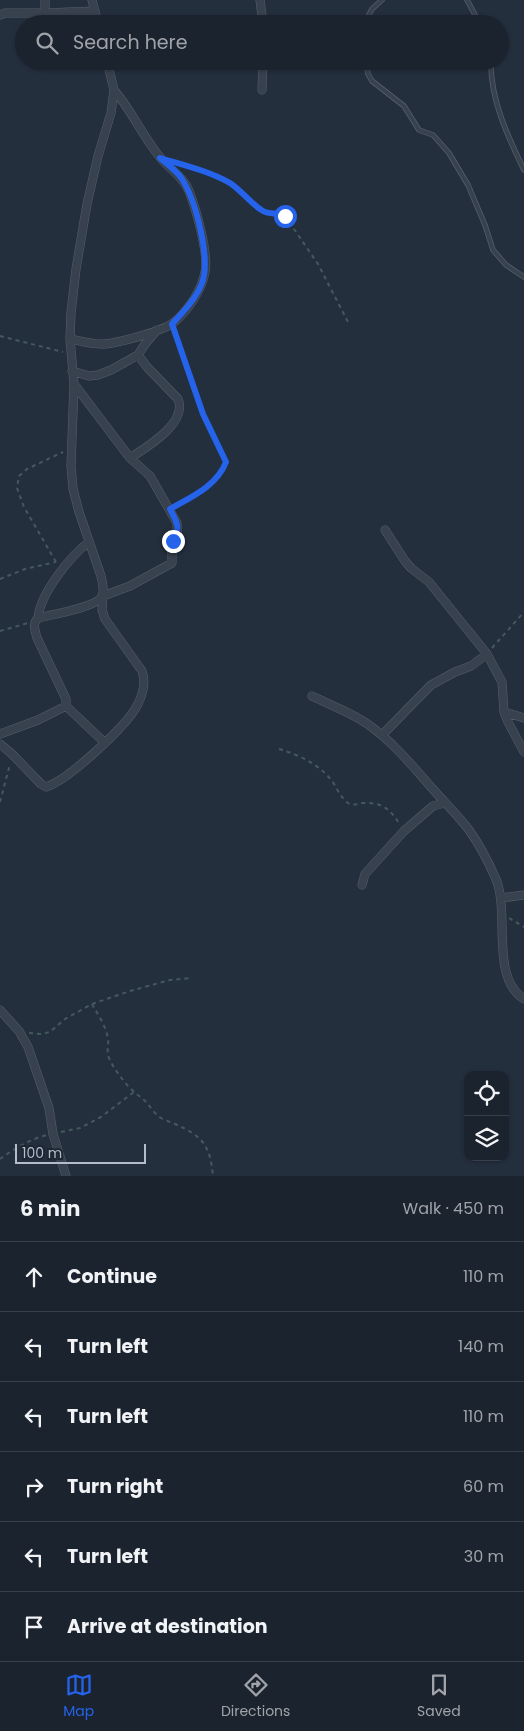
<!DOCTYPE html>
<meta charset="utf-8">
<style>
:root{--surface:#1b232e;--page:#282f3a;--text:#f1f3f6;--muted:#a0a4aa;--line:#39404a;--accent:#2563eb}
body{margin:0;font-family:Poppins,sans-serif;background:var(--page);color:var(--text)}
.controls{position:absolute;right:15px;bottom:15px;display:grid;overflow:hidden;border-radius:10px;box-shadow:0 1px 4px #0004}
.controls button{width:45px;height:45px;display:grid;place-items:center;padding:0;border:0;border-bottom:1px solid var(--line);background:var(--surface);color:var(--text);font:25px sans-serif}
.scale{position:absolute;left:15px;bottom:12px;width:131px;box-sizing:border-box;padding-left:5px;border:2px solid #b4bcc9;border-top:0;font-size:14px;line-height:18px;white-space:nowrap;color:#b4bcc9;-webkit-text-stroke:4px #1d2633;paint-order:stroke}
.stop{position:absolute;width:15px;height:15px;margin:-11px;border:4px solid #2563eb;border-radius:50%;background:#fff}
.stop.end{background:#2563eb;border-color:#fff;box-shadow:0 1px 5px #0008}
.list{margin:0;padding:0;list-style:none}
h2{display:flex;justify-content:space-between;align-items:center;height:65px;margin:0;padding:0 20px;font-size:21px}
h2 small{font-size:16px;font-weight:400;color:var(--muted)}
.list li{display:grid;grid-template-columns:32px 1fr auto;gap:15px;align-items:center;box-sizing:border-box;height:70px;padding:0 20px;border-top:1px solid var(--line)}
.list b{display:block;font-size:19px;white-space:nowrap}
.list em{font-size:16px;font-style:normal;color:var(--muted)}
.icon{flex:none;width:28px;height:28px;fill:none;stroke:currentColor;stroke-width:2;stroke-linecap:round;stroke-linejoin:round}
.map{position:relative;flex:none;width:524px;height:1176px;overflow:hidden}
.search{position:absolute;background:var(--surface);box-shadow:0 1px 4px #0004;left:15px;right:15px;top:15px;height:55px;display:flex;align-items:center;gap:12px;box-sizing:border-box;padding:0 18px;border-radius:28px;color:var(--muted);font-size:19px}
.sheet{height:485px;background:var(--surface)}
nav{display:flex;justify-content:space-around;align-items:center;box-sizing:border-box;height:70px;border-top:1px solid var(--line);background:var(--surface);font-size:14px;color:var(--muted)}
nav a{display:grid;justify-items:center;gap:2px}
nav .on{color:var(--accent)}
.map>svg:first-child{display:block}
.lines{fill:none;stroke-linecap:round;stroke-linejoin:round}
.lane-casing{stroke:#565f6c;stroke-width:5.5}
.street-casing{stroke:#565f6c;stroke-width:9}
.path{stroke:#44595c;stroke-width:2;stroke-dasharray:4 4;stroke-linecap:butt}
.lane{stroke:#38414e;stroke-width:4}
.street{stroke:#38414e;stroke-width:8}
.route{stroke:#2563eb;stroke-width:6}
</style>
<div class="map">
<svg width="524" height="1176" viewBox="0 0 524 1176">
<rect width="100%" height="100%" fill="#242f3e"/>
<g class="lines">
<defs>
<path id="lane" d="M467 0 480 24
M364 24 372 9 382 0
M366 61 368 74 372 81 404 106 419 130 433 135 449 153 468 185 485 225 493 250 506 265 524 277
M491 61C490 99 508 137 524 170"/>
<path id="street" d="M45 0V13L48 24
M92 0 98 24
M260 0 263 24
M0 15 5 13H45L95 11
M262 90 263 61
M70 339C81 341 93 345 104 344 118 343 163 331 173 323 187 312 202 290 205 272 209 254 196 209 189 191 183 176 169 169 159 156 142 135 132 111 114 90
M72 371 89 376 98 375 111 370 138 355 145 344 157 330
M130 458C147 447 188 423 178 399L147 367 138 355
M385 530 405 561 411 568 429 582 487 654 502 682 504 712 508 722 524 752
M38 618C40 594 70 556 89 542
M312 696C330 705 350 712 366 723 391 740 411 764 431 787 444 802 458 815 469 830 479 844 488 861 495 877 511 910 489 977 524 999
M66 706 104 742
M504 712 524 718
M0 734 38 720 66 706V699L37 638C35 630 32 624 38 618 50 615 98 607 102 596 105 590 102 581 101 576L79 512 73 489 71 466 74 384 70 339 71 313 76 269 87 204 98 156 111 113 114 90 107 61
M382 735 431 685 455 672 471 666 487 654
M0 744 12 754 41 784 46 787C68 780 127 726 138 704 143 693 146 683 142 671L105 619 102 610 103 596 130 586 172 563V544L177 534V523L150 476 130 458 74 384
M362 885 365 874 404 831 433 806 445 803
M501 898 524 895
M0 1010 19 1031 28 1047 49 1108 53 1134 66 1176"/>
</defs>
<!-- lane casing -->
<use href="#lane" class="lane-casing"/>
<!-- street casing -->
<use href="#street" class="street-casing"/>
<!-- path -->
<path class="path" d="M179 164C196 170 215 174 230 183 242 191 251 204 263 211 270 215 278 212 285 216L318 264 348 322
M174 330 203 414 226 463C218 484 196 494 176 506
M0 336 63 352
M56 562 24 507 17 488 19 476 27 469 63 452
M0 579 25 569 56 562
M0 631 28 623
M492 648 524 612
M279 749C299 755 319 764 332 781 337 788 340 797 348 803 353 806 357 804 363 803 381 802 391 809 400 825
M0 802 10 764
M509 918 524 927
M92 1004C98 1015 106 1026 108 1039 109 1045 106 1051 109 1058 113 1067 121 1078 128 1086 133 1091 138 1095 143 1099 150 1105 153 1113 161 1118 166 1121 171 1122 175 1124 204 1137 210 1146 213 1176
M29 1033 41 1034 50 1032 65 1019 92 1004 130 991 170 980 192 978
M61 1132 80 1128 101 1117 134 1092
M0 1159C14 1149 30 1139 47 1135"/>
<!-- lane -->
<use href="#lane" class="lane"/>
<!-- street -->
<use href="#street" class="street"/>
</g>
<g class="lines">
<!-- route -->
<path class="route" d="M173 541C181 527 177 523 170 509 191 497 217 486 226 462L203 414 172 324C183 312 196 299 202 283 211 259 196 201 182 179 177 171 167 164 160 158 183 165 209 171 230 183 242 191 251 204 263 211 270 215 278 212 285 216"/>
</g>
</svg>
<div class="controls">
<button><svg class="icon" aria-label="locate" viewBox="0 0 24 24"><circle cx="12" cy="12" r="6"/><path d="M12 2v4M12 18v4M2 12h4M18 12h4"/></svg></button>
<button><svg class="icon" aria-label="layers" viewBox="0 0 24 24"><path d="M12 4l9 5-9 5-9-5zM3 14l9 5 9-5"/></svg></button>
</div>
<div class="scale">100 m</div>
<div class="stop" style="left:285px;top:216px"></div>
<div class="stop end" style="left:173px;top:541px"></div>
<div class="search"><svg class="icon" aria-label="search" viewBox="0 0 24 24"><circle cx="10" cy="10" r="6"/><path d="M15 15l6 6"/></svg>Search here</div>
</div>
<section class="sheet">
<h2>6 min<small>Walk · 450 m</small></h2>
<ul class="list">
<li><svg class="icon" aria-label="ahead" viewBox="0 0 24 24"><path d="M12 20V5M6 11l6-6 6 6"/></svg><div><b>Continue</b></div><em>110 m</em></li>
<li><svg class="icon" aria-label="left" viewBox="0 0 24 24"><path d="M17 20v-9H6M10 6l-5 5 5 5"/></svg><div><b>Turn left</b></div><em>140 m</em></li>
<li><svg class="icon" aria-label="left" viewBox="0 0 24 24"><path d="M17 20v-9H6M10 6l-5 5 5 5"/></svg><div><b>Turn left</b></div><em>110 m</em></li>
<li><svg class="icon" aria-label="right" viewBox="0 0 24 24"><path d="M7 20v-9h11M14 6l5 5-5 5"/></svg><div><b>Turn right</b></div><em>60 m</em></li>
<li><svg class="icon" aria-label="left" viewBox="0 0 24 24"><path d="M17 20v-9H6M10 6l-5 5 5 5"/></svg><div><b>Turn left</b></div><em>30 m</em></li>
<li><svg class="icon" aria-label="arrive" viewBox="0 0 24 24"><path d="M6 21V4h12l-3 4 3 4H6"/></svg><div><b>Arrive at destination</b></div></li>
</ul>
</section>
<nav>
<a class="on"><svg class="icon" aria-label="map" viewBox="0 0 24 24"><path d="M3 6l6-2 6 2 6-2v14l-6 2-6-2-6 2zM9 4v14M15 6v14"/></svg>Map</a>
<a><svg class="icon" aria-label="directions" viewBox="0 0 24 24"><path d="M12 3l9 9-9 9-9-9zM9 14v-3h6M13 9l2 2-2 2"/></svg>Directions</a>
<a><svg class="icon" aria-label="saved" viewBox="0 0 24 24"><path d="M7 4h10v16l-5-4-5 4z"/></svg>Saved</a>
</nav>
